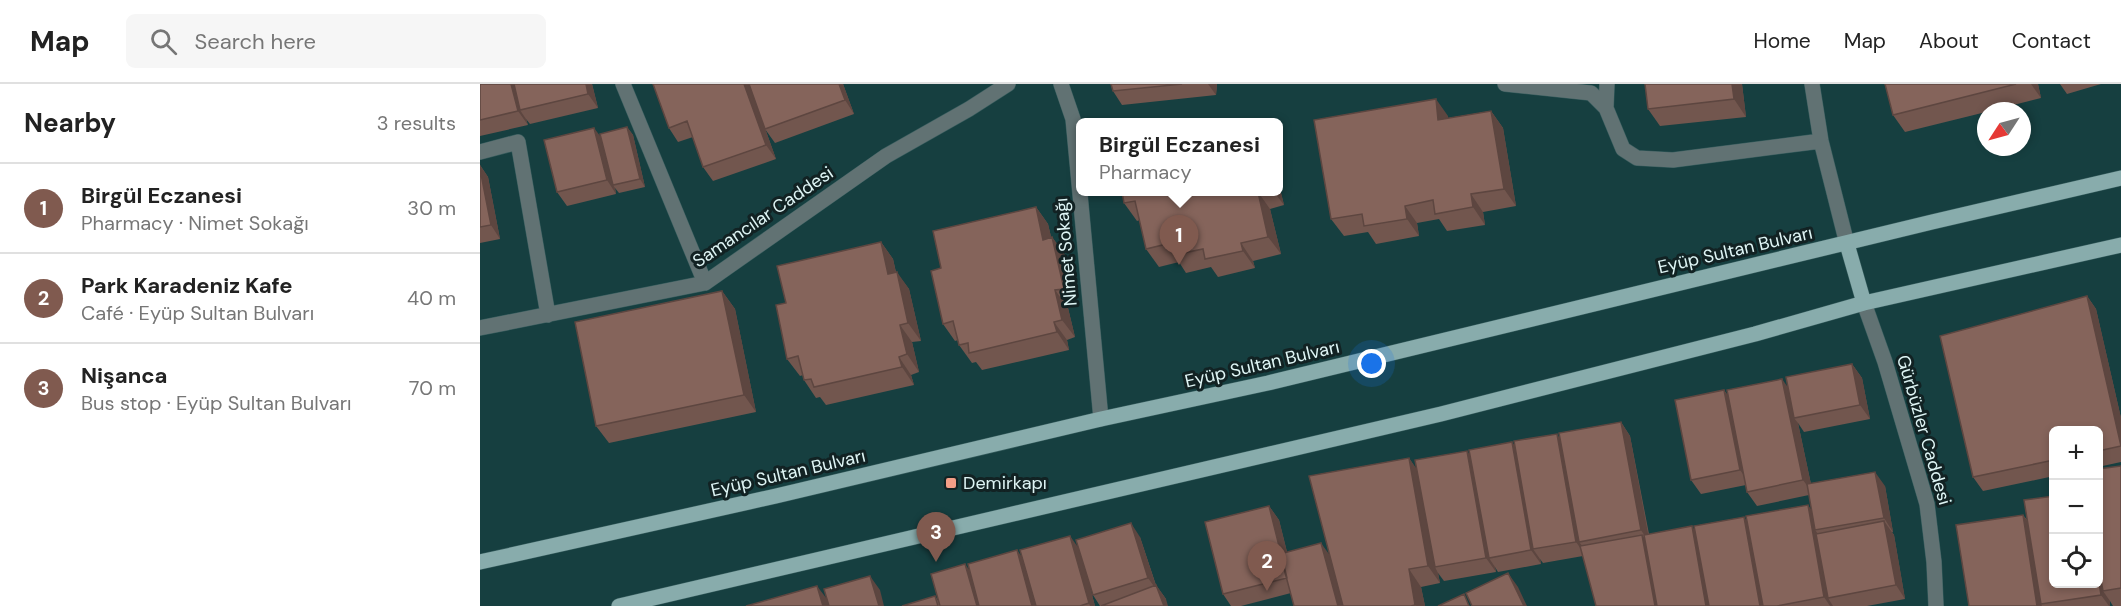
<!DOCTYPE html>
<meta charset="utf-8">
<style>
:root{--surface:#fff;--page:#f6f6f6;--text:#222;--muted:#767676;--line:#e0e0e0;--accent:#805a4f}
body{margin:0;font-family:"DM Sans",sans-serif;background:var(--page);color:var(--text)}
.controls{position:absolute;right:18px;bottom:18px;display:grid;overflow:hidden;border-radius:9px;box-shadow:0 3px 9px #0003}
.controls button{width:54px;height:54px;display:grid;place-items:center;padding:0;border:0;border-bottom:2px solid var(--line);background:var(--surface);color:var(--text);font:30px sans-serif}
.compass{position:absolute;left:1497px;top:18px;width:54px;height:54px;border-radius:50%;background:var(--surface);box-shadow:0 3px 9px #0003;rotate:234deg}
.you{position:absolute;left:892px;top:280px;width:21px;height:21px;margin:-15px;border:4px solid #fff;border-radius:50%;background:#1a73e8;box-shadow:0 0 0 9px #1a73e833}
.badge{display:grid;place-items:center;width:39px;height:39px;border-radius:50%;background:var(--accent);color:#fff;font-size:20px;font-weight:700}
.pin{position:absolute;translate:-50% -50px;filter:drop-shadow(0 2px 3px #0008)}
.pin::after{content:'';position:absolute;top:32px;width:21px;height:18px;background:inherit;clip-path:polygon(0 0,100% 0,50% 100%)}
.popup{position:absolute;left:596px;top:34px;width:207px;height:78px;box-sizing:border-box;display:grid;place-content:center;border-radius:9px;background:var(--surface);filter:drop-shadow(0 2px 4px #0005);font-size:20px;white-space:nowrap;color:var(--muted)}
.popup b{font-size:22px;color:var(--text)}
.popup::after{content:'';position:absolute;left:50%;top:100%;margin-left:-12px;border:12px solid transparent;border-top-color:var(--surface)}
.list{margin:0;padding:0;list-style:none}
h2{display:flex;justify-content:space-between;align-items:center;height:78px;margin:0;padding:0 24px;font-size:26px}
h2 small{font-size:20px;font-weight:400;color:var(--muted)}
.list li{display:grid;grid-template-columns:39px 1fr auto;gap:18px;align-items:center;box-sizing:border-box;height:90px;padding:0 24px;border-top:2px solid var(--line)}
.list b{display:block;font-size:22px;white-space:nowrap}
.list p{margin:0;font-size:20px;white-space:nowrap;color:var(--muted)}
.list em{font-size:20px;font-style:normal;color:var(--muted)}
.icon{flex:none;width:33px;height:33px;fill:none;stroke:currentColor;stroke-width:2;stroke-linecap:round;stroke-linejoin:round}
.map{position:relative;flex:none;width:1641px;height:522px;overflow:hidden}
header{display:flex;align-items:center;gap:36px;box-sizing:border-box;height:84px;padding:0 30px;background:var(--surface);border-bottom:2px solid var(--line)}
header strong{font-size:28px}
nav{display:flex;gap:33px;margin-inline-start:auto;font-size:21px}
.search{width:420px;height:54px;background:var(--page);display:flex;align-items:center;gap:15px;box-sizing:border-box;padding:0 21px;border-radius:9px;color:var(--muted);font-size:22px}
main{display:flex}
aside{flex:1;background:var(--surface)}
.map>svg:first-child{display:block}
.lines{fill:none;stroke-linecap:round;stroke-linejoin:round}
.minor-casing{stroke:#365c5d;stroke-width:16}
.tertiary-casing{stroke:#365c5d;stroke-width:16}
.primary-casing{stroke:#365c5d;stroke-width:16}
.minor{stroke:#617273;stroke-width:15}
.tertiary{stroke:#617273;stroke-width:15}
.primary{stroke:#88acac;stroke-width:15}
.wall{fill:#72564e}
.shaded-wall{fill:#5d4640}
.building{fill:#85645b;stroke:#5d4640;stroke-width:1.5}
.poi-dot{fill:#f49e87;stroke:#122223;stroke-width:2}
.labels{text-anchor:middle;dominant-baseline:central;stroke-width:6;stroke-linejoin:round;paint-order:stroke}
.street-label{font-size:18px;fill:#dff5f5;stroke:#122223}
.poi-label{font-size:18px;fill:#dff5f5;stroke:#122223;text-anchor:start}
</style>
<header>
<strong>Map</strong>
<div class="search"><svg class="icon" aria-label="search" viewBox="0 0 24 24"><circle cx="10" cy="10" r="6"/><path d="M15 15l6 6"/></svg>Search here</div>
<nav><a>Home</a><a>Map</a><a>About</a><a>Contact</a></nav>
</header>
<main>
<aside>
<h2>Nearby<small>3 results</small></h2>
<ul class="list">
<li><span class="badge">1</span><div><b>Birgül Eczanesi</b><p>Pharmacy · Nimet Sokağı</p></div><em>30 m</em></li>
<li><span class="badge">2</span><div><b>Park Karadeniz Kafe</b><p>Café · Eyüp Sultan Bulvarı</p></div><em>40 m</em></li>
<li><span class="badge">3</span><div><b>Nişanca</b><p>Bus stop · Eyüp Sultan Bulvarı</p></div><em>70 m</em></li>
</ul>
</aside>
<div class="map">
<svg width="1641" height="522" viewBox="0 0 1641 522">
<rect width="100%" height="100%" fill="#163f40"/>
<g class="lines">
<defs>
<path id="minor" d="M143 0 225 199
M581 0 593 35 621 335
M1025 0 1111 9 1126 24 1143 65 1157 74 1193 76 1341 57
M1332 0 1341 57 1367 160
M1126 24 1127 0
M0 68 38 58 68 231
M0 244 225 199 406 72 489 25 528 0"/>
<path id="tertiary" d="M1384 219 1405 278 1447 420 1454 478 1456 522"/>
<path id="primary" d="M1367 160 1384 219
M0 478 296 412 621 335 788 299 1452 138 1641 94
M139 522 961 330 1275 250 1384 219 1641 161"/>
</defs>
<!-- minor casing -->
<use href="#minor" class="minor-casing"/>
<!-- tertiary casing -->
<use href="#tertiary" class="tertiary-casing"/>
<!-- primary casing -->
<use href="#primary" class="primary-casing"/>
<!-- minor -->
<use href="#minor" class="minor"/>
<!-- tertiary -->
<use href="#tertiary" class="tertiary"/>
<!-- primary -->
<use href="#primary" class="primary"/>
</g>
<!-- wall -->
<path class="wall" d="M0 0H112L118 24 50 40 46 35 48 41 0 52Z
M269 0 296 75 233 97 223 83 213 53 198 58 189 44Z
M269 0H363L374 30 295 59 285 45Z
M631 0H737L736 11 642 21 633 7Z
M1262 0 1266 33 1180 42 1168 25Z
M1405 0H1558L1561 14 1510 27H1506V28L1425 48 1413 31Z
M1580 0H1621L1587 10Z
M1011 27 1023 44 1036 122 1003 128 1005 141 967 147 959 135 937 139 939 152 896 160 888 148 864 152 851 135 968 32V34Z
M147 43 153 51 165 103 139 109 135 104 136 110 87 122 77 108 121 53Z
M0 81 8 93 20 155 0 159Z
M798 97 804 121 790 125 801 170 773 177 775 184 738 193 731 183 706 189 699 178 679 183 666 165 660 136 657 137 644 119 642 108H798Z
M556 123 568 140 571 153H572L585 171 596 222 588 224 595 253 587 256 589 266 502 286 496 278 492 279 479 261 478 256 475 257 463 240 461 184Z
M401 158 413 175 416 188 429 205 441 257 432 258 439 288 431 291 434 301 346 321 340 313 336 314 324 296 323 291 320 292 307 275 306 219Z
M242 207 255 225 276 328 129 359 116 342Z
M1607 212 1616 225 1641 334V378L1618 383V346H1574V392L1503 407 1493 393Z
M1372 280 1382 294 1390 335 1324 348 1318 339 1331 400 1405 402 1413 448H1412L1414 451 1425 515 1387 522H1353L1352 521 1353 522H1116L1103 472 1063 479 1060 475 1061 480 1018 488 1015 483 1016 488 964 497 958 489 960 499 941 503 945 522H814L811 509 761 522H751L743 510 789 422 799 436 807 468 850 471 929 374 936 385 990 371 1032 358 1035 363 1080 354 1141 338 1150 352 1169 450 1215 447 1332 427 1329 411 1277 422 1267 408 1266 401 1221 410 1211 396 1244 306 1248 312 1308 303Z
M1641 382V522H1633L1630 517V522H1489L1543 431 1548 437 1574 500Z
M660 453 676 501 686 515 620 522 613 511 609 500 615 522H422L455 512 459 518 490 486 542 474 598 463Z"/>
<!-- shaded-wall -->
<path class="shaded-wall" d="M31 0H38L40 26 46 35 48 41 38 27Z
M106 0H112L118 24 108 10Z
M264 0H269L296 75 286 61Z
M359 0H363L374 30 365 16Z
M728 0H737L736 11Z
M1252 0H1262L1266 33 1254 15Z
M1551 0H1558L1561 14Z
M956 15 968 32 971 53 958 36Z
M1011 27 1023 44 1036 122 1024 105Z
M147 43 153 51 165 103 160 95Z
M114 44 124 57 133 101 135 104 136 110 127 96Z
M0 81 8 93 20 155 11 141 0 85Z
M798 97 804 121 794 108H798Z
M778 108 790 125 801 170 788 153Z
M991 110 1003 128 1005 141 993 123Z
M925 122 937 139 939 152 927 135Z
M556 123 568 140 576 173 563 156Z
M572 153 585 171 596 222 584 205Z
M401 158 413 175 420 208 408 190Z
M761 159 773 177 775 184 763 167Z
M417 188 429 205 441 257 428 239Z
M575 206 588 224 595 253 582 236Z
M242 207 255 225 276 328 264 311Z
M1607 212 1616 225 1641 334V362Z
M574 238 587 256 589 266 577 248Z
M420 241 432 258 439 288 427 270Z
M419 273 431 291 434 301 422 283Z
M1372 280 1382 294 1390 335 1380 321Z
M1302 295 1312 309 1314 334 1318 339 1333 410 1323 396Z
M1244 306 1254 320 1270 400 1260 386Z
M1141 338 1150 352 1170 460 1161 446Z
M1077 350 1086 364 1099 458 1105 465 1106 472 1096 458Z
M1032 358 1041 372 1053 465 1060 475 1061 480 1051 466Z
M987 367 997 380 1009 474 1015 483 1016 488 1006 474Z
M929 374 941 391 955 483 958 489 960 499 948 482Z
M1395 388 1405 402 1413 448 1404 434Z
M1328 421 1338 435 1335 446 1341 454 1348 514 1353 522H1350L1344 513Z
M789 422 799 436 817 508 807 494Z
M1543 431 1553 445 1561 520 1562 522H1557Z
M1264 433 1274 447 1287 522H1280Z
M1404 437 1414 451 1425 515 1416 501Z
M651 439 660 453 678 508 668 494Z
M1212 442 1221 456 1233 522H1226Z
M1618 442 1623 507 1630 517V522H1629L1621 511 1618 493Z
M1162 451 1172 465 1182 522H1175Z
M590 452 600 466 615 522H610L609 519Z
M841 459 854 477 865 522H858Z
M537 466 547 480 558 522H552Z
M485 480 495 494 503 522H497Z
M929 485 941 503 945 522H936L935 521Z
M1028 489 1038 503 1047 522H1044Z
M390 492 400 506 404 522H399Z
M676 501 686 515 688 522H684Z
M337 502 350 519V522H343Z"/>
<!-- building -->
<path class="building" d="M0 0H31L38 27 0 36Z
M34 0H106L108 10 40 26Z
M173 0H264L286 61 223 83 207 37 189 44Z
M269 0H359L365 16 285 45Z
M631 0H702L633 7Z
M1165 0H1252L1254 15 1168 25Z
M1405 0H1536L1413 31Z
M956 15 958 36 1011 27 1024 105 991 110 993 123 955 130 953 116 925 122 927 135 884 142 882 130 851 135 834 36Z
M147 43 160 95 133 101 120 50Z
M114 44 127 96 77 108 64 56Z
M0 85 11 141 0 143Z
M642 108H778L788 153 761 159 763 167 725 175 723 165 694 171 691 159 666 165 655 117 644 119Z
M556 123 563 156 572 153 584 205 575 206 582 236 574 238 577 248 489 269 488 259 479 261 473 237 463 240 451 187 461 184 453 147Z
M401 158 408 190 417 188 428 239 420 241 427 270 419 273 422 283 334 303 331 295 324 296 318 272 307 275 296 221 306 219 297 182Z
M242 207 264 311 116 342 95 238Z
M1607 212 1641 362 1618 367V346H1574V376L1493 393 1460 252Z
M1372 280 1380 321 1314 334 1306 293Z
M1302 295 1323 396 1267 408 1247 306Z
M1244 306 1260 386 1211 396 1195 316Z
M1141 338 1161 446 1099 458 1079 349Z
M1077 350 1096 458 1053 465 1034 357Z
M1032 358 1051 466 1009 474 989 366Z
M987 367 1006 474 955 483 935 376Z
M929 374 948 482 929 485 935 521 931 522H863L829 392Z
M1641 382V504L1623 507 1618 480V385Z
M1395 388 1404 434 1335 446 1327 400Z
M1574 412V500H1618V493L1621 511 1561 520 1544 416Z
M1328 421 1344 513 1297 522H1283L1266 432Z
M789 422 807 494 743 510 725 438Z
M1543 431 1557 522H1489L1476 441Z
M1264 433 1280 522H1229L1214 442Z
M1404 437 1416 501 1348 514 1336 450Z
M651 439 668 494 613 511 596 456Z
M1212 442 1226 522H1177L1164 451Z
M1162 451 1175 522H1116L1100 462Z
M590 452 609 519 600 522H556L540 466Z
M841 459 858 522H814L800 470Z
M537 466 552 522H499L488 480Z
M485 480 497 522H460L451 490Z
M1028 489 1044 522H992L986 509Z
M390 492 399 522H349L344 505Z
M676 501 684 522H621Z
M337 502 343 522H266Z
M984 510 989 522H958Z
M455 512 458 522H422Z"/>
<!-- markers -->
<rect class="poi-dot" x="465" y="393" width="12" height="12" rx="3"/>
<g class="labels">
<!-- street labels -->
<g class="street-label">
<text transform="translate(283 133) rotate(-34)">Samancılar Caddesi</text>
<text transform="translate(1255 166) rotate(-13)">Eyüp Sultan Bulvarı</text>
<text transform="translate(586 168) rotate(-95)">Nimet Sokağı</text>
<text transform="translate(782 280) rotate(-13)">Eyüp Sultan Bulvarı</text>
<text transform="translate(1444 346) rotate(74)">Gürbüzler Caddesi</text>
<text transform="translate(308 389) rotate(-13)">Eyüp Sultan Bulvarı</text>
</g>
<!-- poi labels -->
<g class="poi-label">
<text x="483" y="399">Demirkapı</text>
</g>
</g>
</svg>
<div class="controls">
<button>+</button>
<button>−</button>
<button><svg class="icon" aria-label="locate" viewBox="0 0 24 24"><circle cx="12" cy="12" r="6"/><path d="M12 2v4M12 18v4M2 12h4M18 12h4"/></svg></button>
</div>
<svg class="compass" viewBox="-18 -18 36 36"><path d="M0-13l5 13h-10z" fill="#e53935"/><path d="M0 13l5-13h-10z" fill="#767676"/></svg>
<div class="you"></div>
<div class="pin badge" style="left:699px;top:181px">1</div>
<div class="popup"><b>Birgül Eczanesi</b>Pharmacy</div>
<div class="pin badge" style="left:787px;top:507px">2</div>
<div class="pin badge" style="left:456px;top:478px">3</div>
</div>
</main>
